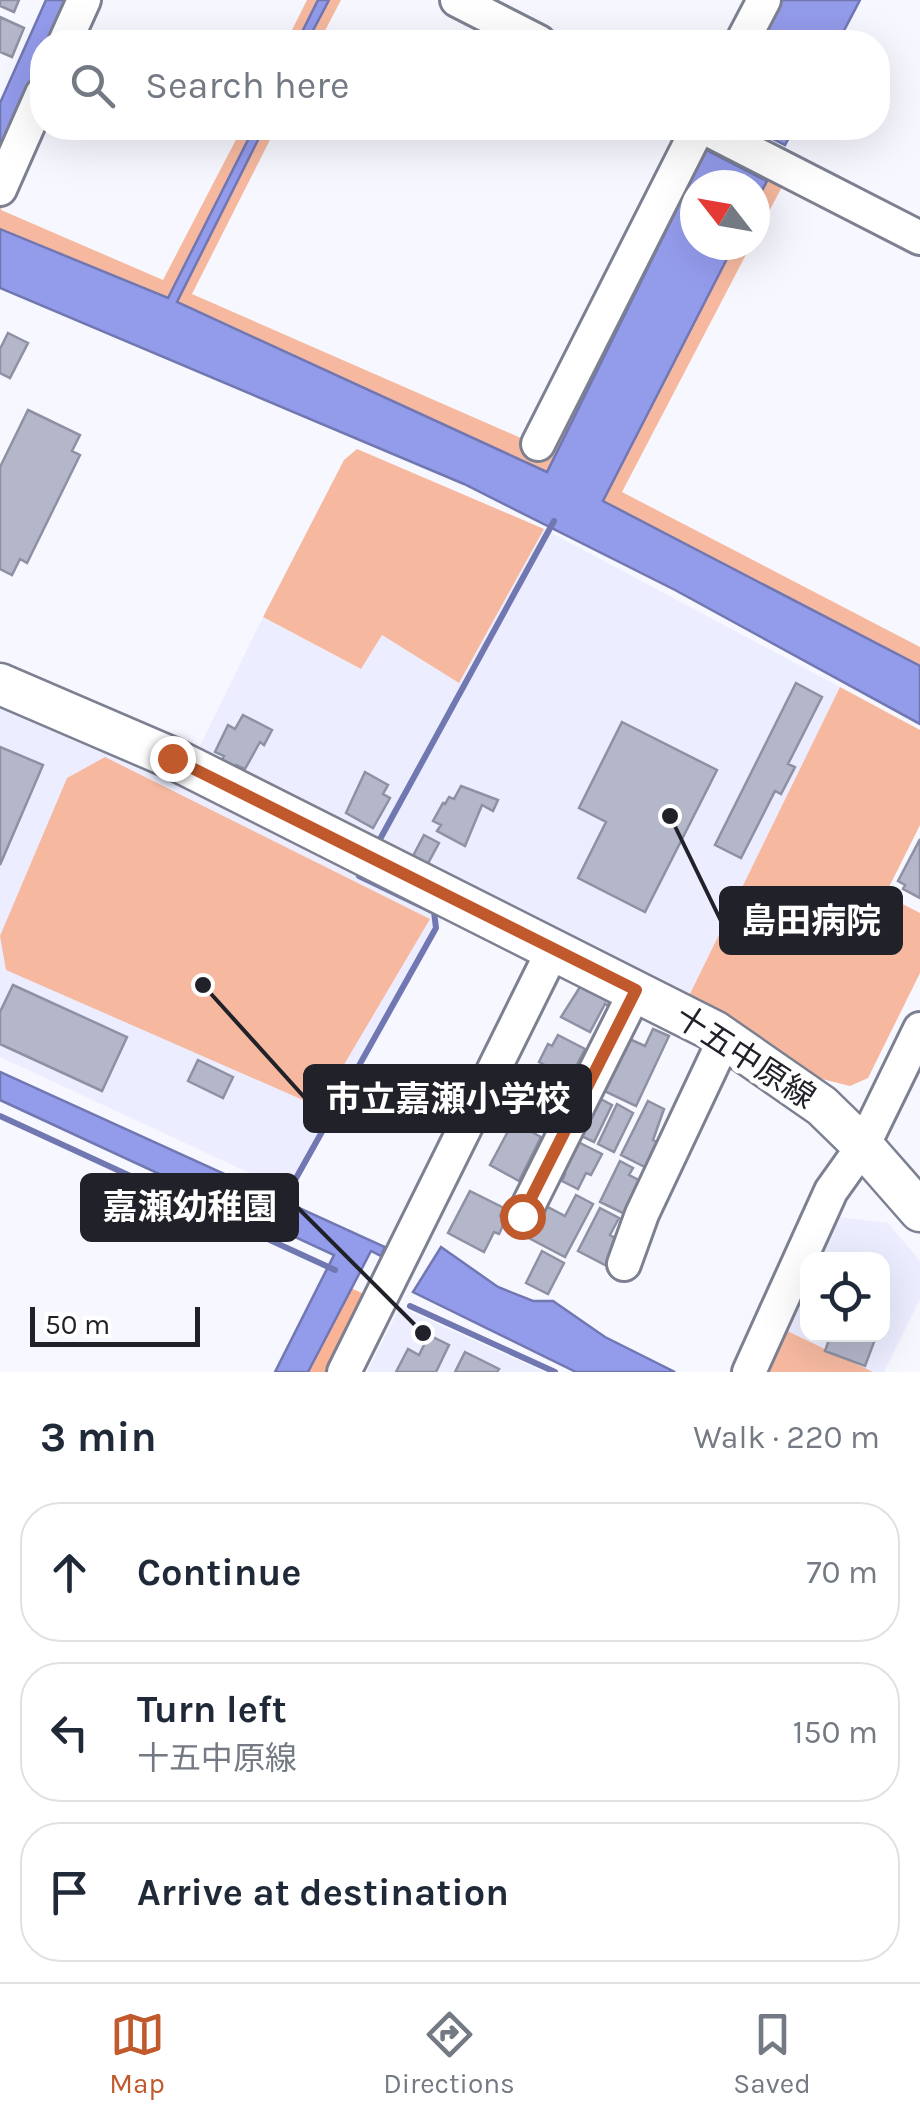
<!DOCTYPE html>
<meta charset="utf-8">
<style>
:root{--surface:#fff;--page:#f2f2f3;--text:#1f2937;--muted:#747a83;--line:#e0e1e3;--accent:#c05a2c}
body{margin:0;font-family:Karla,"Noto Sans JP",sans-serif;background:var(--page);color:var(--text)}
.controls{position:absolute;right:30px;bottom:30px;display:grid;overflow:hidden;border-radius:20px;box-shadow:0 10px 40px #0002}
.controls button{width:90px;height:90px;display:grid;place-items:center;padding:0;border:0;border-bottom:2px solid var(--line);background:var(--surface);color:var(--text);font:50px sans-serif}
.compass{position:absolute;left:680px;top:170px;width:90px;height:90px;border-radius:50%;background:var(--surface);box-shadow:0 10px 40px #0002;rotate:301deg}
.scale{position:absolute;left:30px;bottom:25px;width:170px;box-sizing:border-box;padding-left:10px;border:5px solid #212229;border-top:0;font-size:28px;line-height:35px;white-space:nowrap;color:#212229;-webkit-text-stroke:8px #fff;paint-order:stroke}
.stop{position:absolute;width:30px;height:30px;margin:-22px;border:8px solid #c05a2c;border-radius:50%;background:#fff}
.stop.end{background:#c05a2c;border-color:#fff;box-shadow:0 2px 10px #0008}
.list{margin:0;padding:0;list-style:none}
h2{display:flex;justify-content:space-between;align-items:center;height:130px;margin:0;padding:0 40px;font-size:42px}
h2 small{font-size:32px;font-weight:400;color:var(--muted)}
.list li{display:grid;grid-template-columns:65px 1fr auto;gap:30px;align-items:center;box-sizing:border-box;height:140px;margin:0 20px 20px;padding:0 20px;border:2px solid var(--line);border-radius:40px}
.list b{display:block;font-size:38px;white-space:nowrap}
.list p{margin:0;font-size:32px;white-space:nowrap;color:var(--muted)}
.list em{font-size:32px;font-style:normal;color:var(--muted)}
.icon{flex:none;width:55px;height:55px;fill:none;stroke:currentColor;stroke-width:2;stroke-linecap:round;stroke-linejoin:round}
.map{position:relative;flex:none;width:920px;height:1372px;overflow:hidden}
.search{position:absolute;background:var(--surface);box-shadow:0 10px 40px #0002;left:30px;right:30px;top:30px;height:110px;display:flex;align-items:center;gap:25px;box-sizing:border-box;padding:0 35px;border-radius:40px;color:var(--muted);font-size:38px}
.sheet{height:610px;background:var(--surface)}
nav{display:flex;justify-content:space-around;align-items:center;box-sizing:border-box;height:140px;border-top:2px solid var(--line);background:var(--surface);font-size:28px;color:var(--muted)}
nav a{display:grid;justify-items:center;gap:5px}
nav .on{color:var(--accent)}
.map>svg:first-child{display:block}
.built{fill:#eceeff}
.green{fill:#f6b9a0}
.forest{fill:#fbb396}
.water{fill:#939beb;stroke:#7177b1;stroke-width:2.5}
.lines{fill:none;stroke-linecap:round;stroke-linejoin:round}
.stream{stroke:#7177b1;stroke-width:6}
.building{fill:#b4b7ca;stroke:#8e91a3;stroke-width:2.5}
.minor-casing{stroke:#7d8091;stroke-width:38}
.major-casing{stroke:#7d8091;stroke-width:45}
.minor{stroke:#fff;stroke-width:32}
.major{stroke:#fff;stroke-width:40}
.route{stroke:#c05a2c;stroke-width:12}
.labels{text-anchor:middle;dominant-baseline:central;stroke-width:10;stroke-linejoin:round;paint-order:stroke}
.street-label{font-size:32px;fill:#212229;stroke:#fff}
.leader{fill:none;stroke:#212229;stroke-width:4}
.callout-dot{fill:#212229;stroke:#fff;stroke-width:4}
.callout{fill:#212229;stroke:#212229;stroke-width:4}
.callout-label{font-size:35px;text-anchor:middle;font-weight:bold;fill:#fff}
</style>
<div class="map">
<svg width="920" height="1372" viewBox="0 0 920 1372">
<rect width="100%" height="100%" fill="#f6f7ff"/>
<!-- built -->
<path class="built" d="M544 529 840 687 687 1000 195 756 263 617 360 669 382 635 459 683Z
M0 695 446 912 288 1191 0 1057Z
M830 1216 888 1223 920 1261V1299L884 1372H873L779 1327 807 1266 808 1334H882V1260L810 1259Z
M400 1307 544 1372H367Z"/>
<!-- green -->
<path class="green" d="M307 0H318L297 42H286Z
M329 0H341L319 42H307Z
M42 68V118L1 210 163 280 242 128H254L168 298 0 229V159Z
M264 128H276L192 294 530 442 686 130 784 183 755 238V204L766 181 705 151 547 472 177 302Z
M734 245H751L622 492 920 647V666L603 501Z
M357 449 544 529 459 683 382 635 361 669 263 617 344 460Z
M840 687 920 730V825L885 895 920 913V973L868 1078 850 1086 818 1078 687 1000Z
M105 757 430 919 319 1107 6 970 0 936 67 778Z
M779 1327 873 1372H759Z"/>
<!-- forest -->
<path class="forest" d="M351 1288 366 1295 327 1372H308Z"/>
<!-- water -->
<path class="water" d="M46 0H74L54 42H42V68L0 159V103Z
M318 0H329L307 42H297Z
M782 0H860L838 42H760Z
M254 128H264L177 302 547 472 706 150 767 181 755 204V185H695V245H734L603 501 920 666V724L675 590 464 484 0 288V229L168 298Z
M751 128H794L785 145Z
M0 1072 385 1247 381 1256 371 1251 308 1372H275L334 1255 0 1100Z
M441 1247 498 1287 533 1301H553L605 1337 675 1372H576L413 1292Z"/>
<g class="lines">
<!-- stream -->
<path class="stream" d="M379 841 554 521
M0 1116 335 1270
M281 1205 436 928 434 912 359 876
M267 1239 274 1221
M410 1306 555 1372"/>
</g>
<!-- building -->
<path class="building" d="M0 0H19L14 12 0 6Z
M0 17 24 28 12 57 0 52Z
M8 333 28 343 10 378 0 373V349Z
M28 410 80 435 72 451 80 455 27 563 20 559 12 575 0 569V467Z
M796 683 822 697 788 764 795 767 781 794 775 791 741 858 715 845Z
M243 715 272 730 264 745 260 742 245 769 236 765 233 770 220 763 224 756 215 752 228 725 235 729Z
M622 722 717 770 645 912 578 878 606 822 579 808Z
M0 747 43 765 0 865Z
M365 772 388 785 383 794 390 798 373 828 346 813Z
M461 786 498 800 493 811 482 805 465 846 437 831 441 825 433 821 443 803 445 804 449 797 454 799Z
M424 835 439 843 427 865 412 858Z
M920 839V898L903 889 905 885 898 881Z
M13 985 127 1037 102 1091 0 1044V1012Z
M589 986 615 999 611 1007 605 1004 590 1032 561 1017 580 987 587 991Z
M653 1029 669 1036 636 1106 600 1089 625 1037 645 1046Z
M558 1035 585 1049 570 1078 539 1062 548 1044 552 1046Z
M198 1060 233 1077 223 1098 188 1081Z
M593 1095 612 1105 594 1142 575 1133Z
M648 1101 664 1109 653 1140 659 1143 647 1168 621 1155Z
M617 1104 633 1113 614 1152 598 1144Z
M513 1122 541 1137 519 1181 490 1165Z
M572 1139 602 1154 591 1175 586 1173 578 1189 562 1181 565 1174 556 1170Z
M620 1161 633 1168 629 1175 643 1182 627 1215 600 1202Z
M470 1191 504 1208 500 1216 506 1219 499 1234 494 1232 484 1252 448 1233Z
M576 1195 593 1204 565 1257 525 1236 542 1204 565 1216Z
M600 1208 619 1218 610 1235 620 1241 607 1266 578 1251Z
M542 1251 564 1263 548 1294 526 1283Z
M877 1334 865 1366 825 1351 830 1337 825 1334Z
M429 1335 449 1345 436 1372H396L408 1349 419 1355Z
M465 1352 499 1369 497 1372H455Z"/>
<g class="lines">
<defs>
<path id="minor" d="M457 0 539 42
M65 42 84 0
M742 42 764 0
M705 128 920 238
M0 189 42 94
M538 444 698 128
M523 1216 636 990
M624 1264 642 1214 725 1038
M344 1372 554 948
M749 1372 831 1191 863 1146 920 1029"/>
<path id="major" d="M0 684 172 758 714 1031 822 1106 863 1146 920 1211"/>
</defs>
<!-- minor casing -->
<use href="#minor" class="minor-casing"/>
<!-- major casing -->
<use href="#major" class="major-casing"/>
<!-- minor -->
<use href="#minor" class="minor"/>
<!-- major -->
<use href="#major" class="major"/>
</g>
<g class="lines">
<!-- route -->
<path class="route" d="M172 758 636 990 522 1216"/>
</g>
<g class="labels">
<!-- street labels -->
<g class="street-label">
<text transform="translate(745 1057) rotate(33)">十五中原線</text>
</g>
</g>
<!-- callouts -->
<path class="leader" d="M670 816L721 921M203 985L305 1098M423 1333L297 1207"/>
<g class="callout-dot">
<circle cx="670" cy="816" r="10"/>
<circle cx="203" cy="985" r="10"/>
<circle cx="423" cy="1333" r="10"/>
</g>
<g class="callout">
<rect x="721" y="888" width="180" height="65" rx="10"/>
<rect x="305" y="1066" width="285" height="65" rx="10"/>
<rect x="82" y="1175" width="215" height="65" rx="10"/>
</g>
<g class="callout-label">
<text x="811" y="933">島田病院</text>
<text x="448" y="1111">市立嘉瀬小学校</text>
<text x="190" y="1219">嘉瀬幼稚園</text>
</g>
</svg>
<div class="controls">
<button><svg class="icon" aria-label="locate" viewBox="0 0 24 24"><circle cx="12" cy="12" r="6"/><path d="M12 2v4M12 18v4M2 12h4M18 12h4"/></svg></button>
</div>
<svg class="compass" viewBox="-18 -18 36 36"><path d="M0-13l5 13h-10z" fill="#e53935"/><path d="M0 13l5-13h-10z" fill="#747a83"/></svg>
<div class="scale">50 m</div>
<div class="stop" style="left:522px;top:1216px"></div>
<div class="stop end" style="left:172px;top:758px"></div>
<div class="search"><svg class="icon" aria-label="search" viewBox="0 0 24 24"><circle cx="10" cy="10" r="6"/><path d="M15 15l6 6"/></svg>Search here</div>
</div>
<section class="sheet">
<h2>3 min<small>Walk · 220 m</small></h2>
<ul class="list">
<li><svg class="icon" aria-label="ahead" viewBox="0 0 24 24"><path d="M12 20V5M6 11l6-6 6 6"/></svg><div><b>Continue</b></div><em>70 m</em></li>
<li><svg class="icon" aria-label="left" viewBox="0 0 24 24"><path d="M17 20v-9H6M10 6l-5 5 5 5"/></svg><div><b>Turn left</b><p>十五中原線</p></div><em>150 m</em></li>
<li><svg class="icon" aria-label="arrive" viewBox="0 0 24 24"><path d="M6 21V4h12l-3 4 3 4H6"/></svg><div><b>Arrive at destination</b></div></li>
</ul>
</section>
<nav>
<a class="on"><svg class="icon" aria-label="map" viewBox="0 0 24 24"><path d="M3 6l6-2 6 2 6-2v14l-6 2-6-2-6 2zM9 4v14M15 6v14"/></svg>Map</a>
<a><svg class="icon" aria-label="directions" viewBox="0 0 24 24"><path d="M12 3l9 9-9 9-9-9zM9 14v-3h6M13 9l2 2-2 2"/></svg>Directions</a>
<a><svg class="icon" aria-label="saved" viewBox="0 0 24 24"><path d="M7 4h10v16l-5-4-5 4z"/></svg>Saved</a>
</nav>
